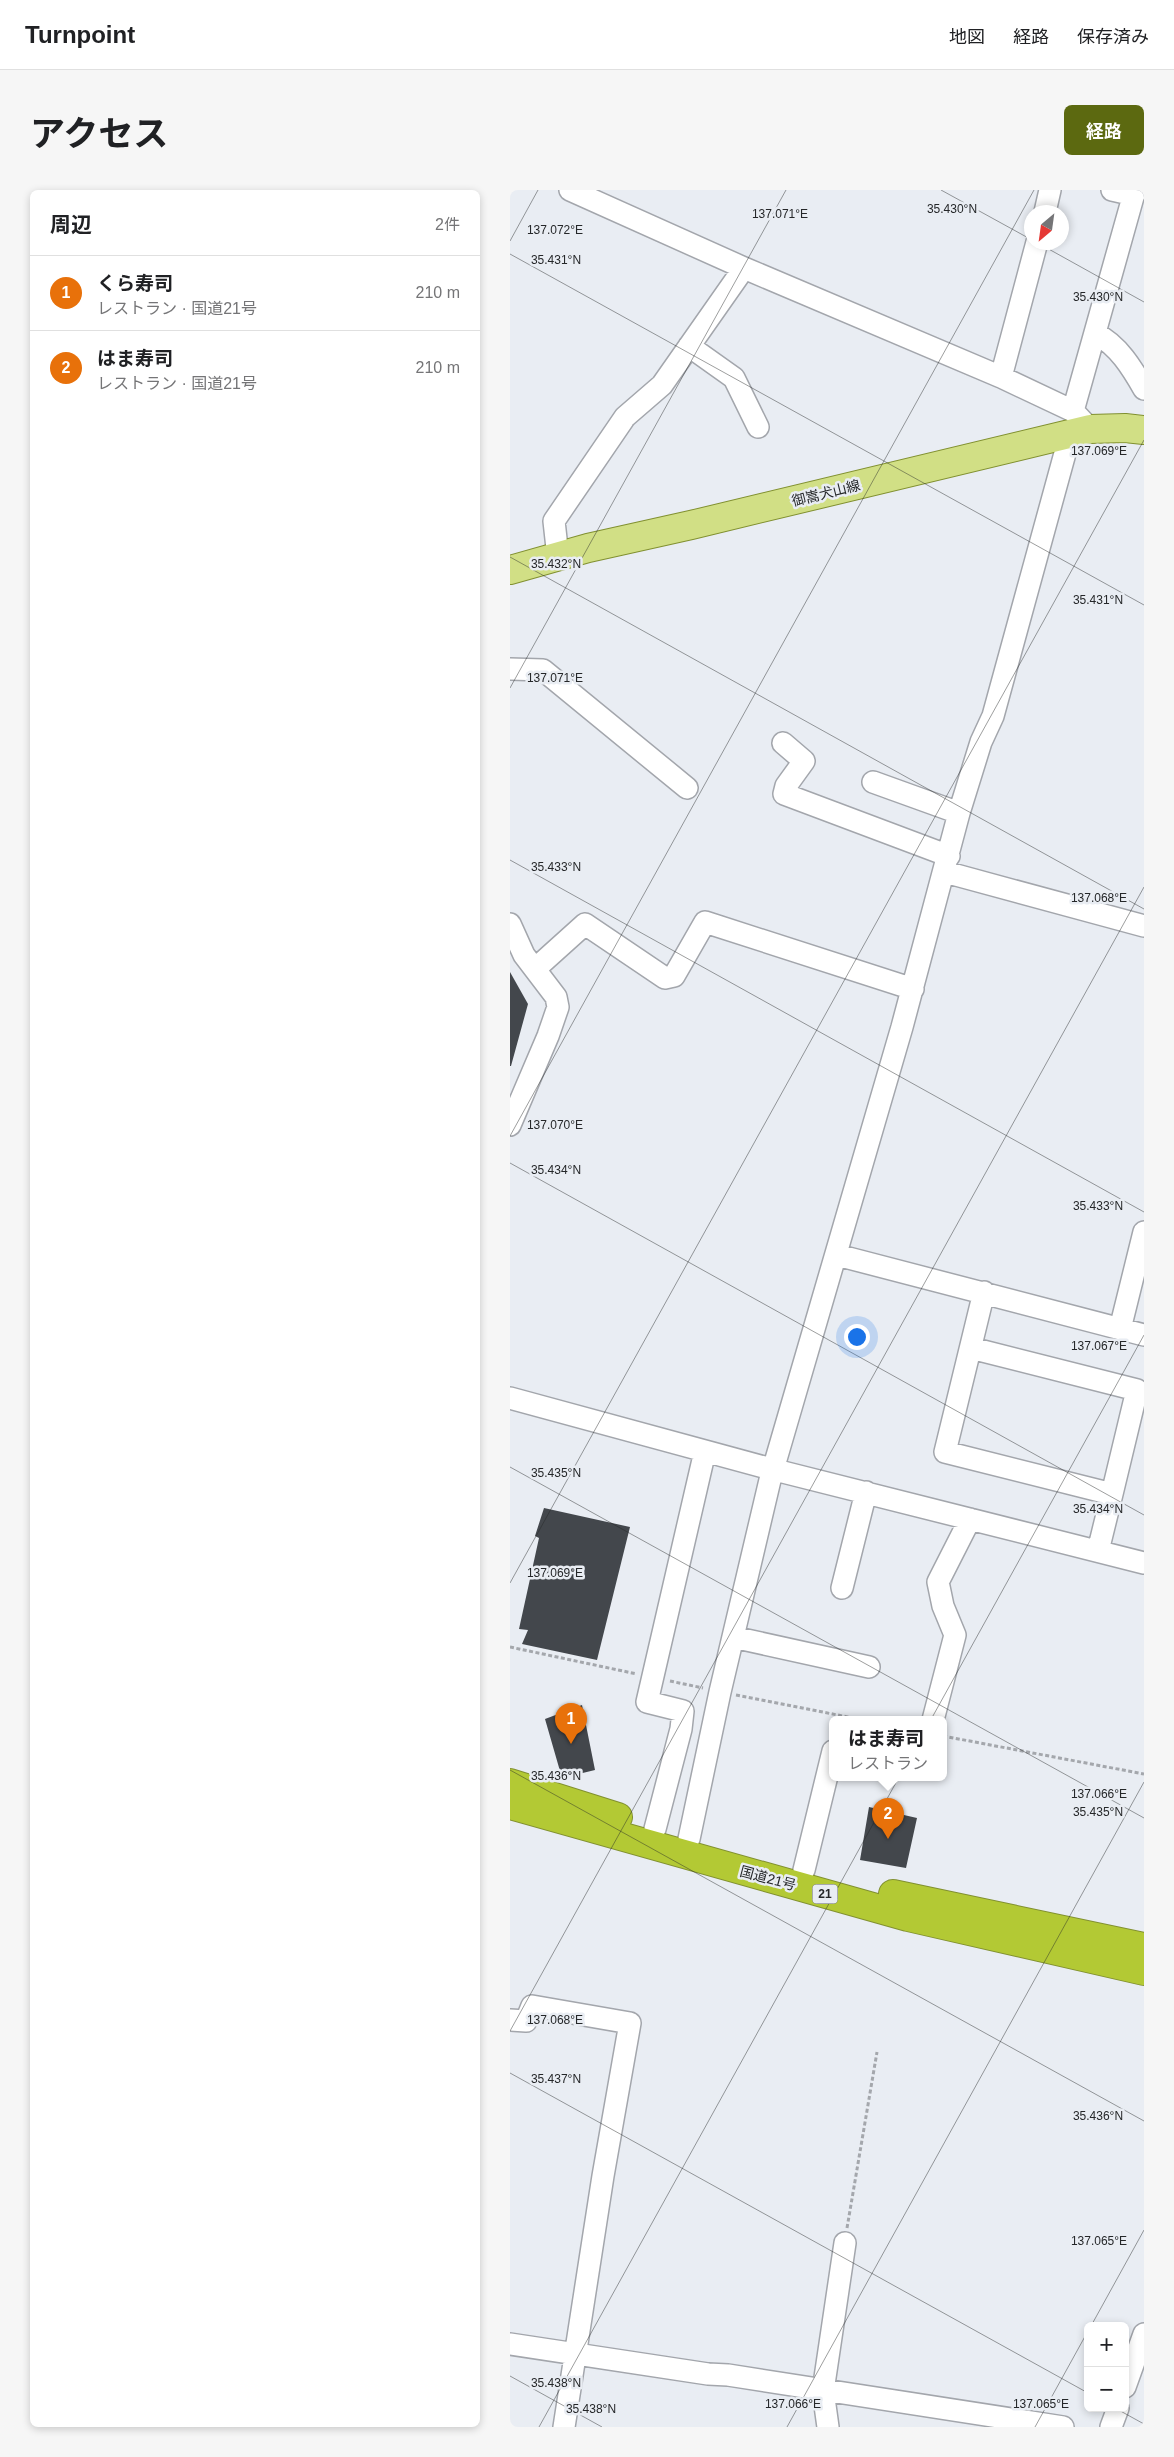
<!DOCTYPE html>
<html lang="ja">
<meta charset="utf-8">
<style>
:root{--surface:#fff;--page:#f6f6f6;--text:#202124;--muted:#757577;--line:#e0e0e0;--accent:#5c6910}
body{margin:0;font-family:Arial,"Noto Sans JP",sans-serif;background:var(--page);color:var(--text)}
.controls{position:absolute;right:15px;bottom:15px;display:grid;overflow:hidden;border-radius:8px;box-shadow:0 2px 8px #0003}
.controls button{width:45px;height:45px;display:grid;place-items:center;padding:0;border:0;border-bottom:1px solid var(--line);background:var(--surface);color:var(--text);font:25px sans-serif}
.compass{position:absolute;left:514px;top:15px;width:45px;height:45px;border-radius:50%;background:var(--surface);box-shadow:0 2px 8px #0003;rotate:209deg}
.you{position:absolute;left:346px;top:1146px;width:18px;height:18px;margin:-12px;border:4px solid #fff;border-radius:50%;background:#1a73e8;box-shadow:0 0 0 8px #1a73e833}
.badge{display:grid;place-items:center;width:32px;height:32px;border-radius:50%;background:var(--accent);color:#fff;font-size:16px;font-weight:700}
.pin{position:absolute;translate:-50% -41px;filter:drop-shadow(0 1px 2px #0008)}
.pin::after{content:'';position:absolute;top:26px;width:18px;height:15px;background:inherit;clip-path:polygon(0 0,100% 0,50% 100%)}
.popup{position:absolute;left:319px;top:1526px;width:118px;height:65px;box-sizing:border-box;display:grid;place-content:center;border-radius:8px;background:var(--surface);filter:drop-shadow(0 1px 4px #0005);font-size:16px;white-space:nowrap;color:var(--muted)}
.popup b{font-size:19px;color:var(--text)}
.popup::after{content:'';position:absolute;left:50%;top:100%;margin-left:-10px;border:10px solid transparent;border-top-color:var(--surface)}
.list{margin:0;padding:0;list-style:none}
h2{display:flex;justify-content:space-between;align-items:center;height:65px;margin:0;padding:0 20px;font-size:21px}
h2 small{font-size:16px;font-weight:400;color:var(--muted)}
.list li{display:grid;grid-template-columns:32px 1fr auto;gap:15px;align-items:center;box-sizing:border-box;height:75px;padding:0 20px;border-top:1px solid var(--line)}
.list b{display:block;font-size:19px;white-space:nowrap}
.list p{margin:0;font-size:16px;white-space:nowrap;color:var(--muted)}
.list em{font-size:16px;font-style:normal;color:var(--muted)}
.map{position:relative;flex:none;width:634px;height:2237px;overflow:hidden;border-radius:8px}
header{display:flex;align-items:center;gap:30px;box-sizing:border-box;height:70px;padding:0 25px;background:var(--surface);border-bottom:1px solid var(--line)}
header strong{font-size:24px}
nav{display:flex;gap:28px;margin-inline-start:auto;font-size:18px}
.intro{display:flex;align-items:center;justify-content:space-between;box-sizing:border-box;height:120px;padding:0 30px}
h1{margin:0;font-size:35px}
.button{padding:12px 22px;border-radius:8px;background:var(--accent);color:#fff;font-size:18px;font-weight:700}
main{display:flex;gap:30px;padding:0 30px}
aside{flex:1;background:var(--surface);border-radius:8px;box-shadow:0 2px 8px #0003}
.map>svg:first-child{display:block}
.building{fill:#43474c}
.lines{fill:none;stroke-linecap:round;stroke-linejoin:round}
.minor-casing{stroke:#a3a6ac;stroke-width:24}
.major-casing{stroke:#819030;stroke-width:30}
.highway-casing{stroke:#819030;stroke-width:30}
.path{stroke:#a4a7ac;stroke-width:3;stroke-dasharray:4 2.5;stroke-linecap:butt}
.minor{stroke:#fff;stroke-width:21}
.major{stroke:#d1df85;stroke-width:28}
.highway{stroke:#b3c934;stroke-width:28}
.ticks{fill:none;stroke:#252729;stroke-width:1;stroke-opacity:0.45}
.labels{text-anchor:middle;dominant-baseline:central;stroke-width:5;stroke-linejoin:round;paint-order:stroke}
.shield{fill:#e9edf3;stroke:#606266;stroke-width:1}
.shield-label{font-size:12px;font-weight:bold;fill:#252729}
.street-label{font-size:14px;fill:#252729;stroke:#e9edf3}
.ticks-label{font-size:12px;text-anchor:middle;fill:#252729;stroke:#e9edf3;stroke-width:5;stroke-linejoin:round;paint-order:stroke}
</style>
<header>
<strong>Turnpoint</strong>
<nav><a>地図</a><a>経路</a><a>保存済み</a></nav>
</header>
<div class="intro"><h1>アクセス</h1><a class="button">経路</a></div>
<main>
<aside>
<h2>周辺<small>2件</small></h2>
<ul class="list">
<li><span class="badge" style="background:#e8710a">1</span><div><b>くら寿司</b><p>レストラン · 国道21号</p></div><em>210 m</em></li>
<li><span class="badge" style="background:#e8710a">2</span><div><b>はま寿司</b><p>レストラン · 国道21号</p></div><em>210 m</em></li>
</ul>
</aside>
<div class="map">
<svg width="634" height="2237" viewBox="0 0 634 2237">
<rect width="100%" height="100%" fill="#e9edf3"/>
<!-- building -->
<path class="building" d="M0 782 18 814 1 876H0Z
M34 1318 120 1337 87 1470 12 1454 18 1440 9 1439 29 1348 25 1346Z
M72 1515 85 1580 52 1588 35 1529Z
M359 1617 407 1628 396 1678 350 1670Z"/>
<g class="lines">
<defs>
<path id="minor" d="M60 0 234 78 491 187 563 221 580 239
M602 0 624 5
M535 22 540 0
M586 144C608 155 622 178 634 199
M179 156 224 188 248 237
M491 187 527 52
M563 221 625 0
M48 367 44 331 115 227 152 195 234 78
M0 479 33 480 177 598
M273 553 294 571 276 596 274 604 439 666
M363 592 449 623
M435 682 634 736
M0 734 14 765 46 807 48 817 38 846 0 935
M25 779 75 734 155 788 164 786 195 732 403 799
M327 1065 634 1145
M474 1102 435 1262 602 1304 588 1361
M610 1139 634 1042
M461 1158 627 1200 602 1304
M0 1208 265 1280 634 1373
M332 1398 356 1302
M223 1447 359 1477
M423 1530 445 1445 433 1416 428 1392 460 1329
M145 1639 171 1539 173 1521 137 1512 195 1261
M179 1649 210 1502 260 1290 392 837 449 623 471 552 483 526 560 245
M294 1680 323 1561
M0 1830 16 1831 22 1816 120 1833 93 1986 54 2237
M0 2154 198 2184 218 2185 553 2237
M615 2197 634 2144
M318 2237 313 2201 335 2053
M601 2237 608 2218"/>
<path id="major" d="M0 380 78 358 181 335 580 239 615 238 634 240"/>
<path id="highway" d="M0 1593 108 1627
M0 1615 398 1727 634 1781
M383 1704 634 1757"/>
</defs>
<!-- minor casing -->
<use href="#minor" class="minor-casing"/>
<!-- major casing -->
<use href="#major" class="major-casing"/>
<!-- highway casing -->
<use href="#highway" class="highway-casing"/>
<!-- path -->
<path class="path" d="M0 1457 127 1484
M160 1491 193 1498
M226 1505 353 1530
M433 1546 634 1584
M337 2038 367 1862"/>
<!-- minor -->
<use href="#minor" class="minor"/>
<!-- major -->
<use href="#major" class="major"/>
<!-- highway -->
<use href="#highway" class="highway"/>
</g>
<!-- ticks -->
<path class="ticks" d="M431 0 522 50M0 51 28 0M526 52 634 112M0 64 634 415M0 367 634 719M0 498 276 0M0 670 634 1022M0 946 524 0M0 973 634 1325M0 1277 634 1628M0 1393 634 250M0 1580 634 1931M0 1841 634 697M0 1883 578 2203M581 2136 634 2040M0 2186 92 2237M605 2218 634 2234M29 2237 634 1145M277 2237 634 1592M525 2237 578 2141"/>
<g class="labels">
<!-- shield labels -->
<rect class="shield" x="302.5" y="1694.5" width="25" height="19" rx="4"/>
<g class="shield-label">
<text x="315" y="1704">21</text>
</g>
<!-- street labels -->
<g class="street-label">
<text transform="translate(316 303) rotate(-14)">御嵩犬山線</text>
<text transform="translate(258 1688) rotate(15)">国道21号</text>
</g>
</g>
<g class="ticks-label">
<text x="442" y="23">35.430°N</text>
<text x="270" y="28">137.071°E</text>
<text x="45" y="44">137.072°E</text>
<text x="46" y="74">35.431°N</text>
<text x="588" y="111">35.430°N</text>
<text x="589" y="265">137.069°E</text>
<text x="46" y="378">35.432°N</text>
<text x="588" y="414">35.431°N</text>
<text x="45" y="492">137.071°E</text>
<text x="46" y="681">35.433°N</text>
<text x="589" y="712">137.068°E</text>
<text x="45" y="939">137.070°E</text>
<text x="46" y="984">35.434°N</text>
<text x="588" y="1020">35.433°N</text>
<text x="589" y="1160">137.067°E</text>
<text x="46" y="1287">35.435°N</text>
<text x="588" y="1323">35.434°N</text>
<text x="45" y="1387">137.069°E</text>
<text x="46" y="1590">35.436°N</text>
<text x="589" y="1608">137.066°E</text>
<text x="588" y="1626">35.435°N</text>
<text x="45" y="1834">137.068°E</text>
<text x="46" y="1893">35.437°N</text>
<text x="588" y="1930">35.436°N</text>
<text x="589" y="2055">137.065°E</text>
<text x="46" y="2197">35.438°N</text>
<text x="283" y="2218">137.066°E</text>
<text x="531" y="2218">137.065°E</text>
<text x="81" y="2223">35.438°N</text>
</g>
</svg>
<div class="controls">
<button>+</button>
<button>−</button>
</div>
<svg class="compass" viewBox="-18 -18 36 36"><path d="M0-13l5 13h-10z" fill="#e53935"/><path d="M0 13l5-13h-10z" fill="#757577"/></svg>
<div class="you"></div>
<div class="pin badge" style="left:61px;top:1554px;background:#e8710a">1</div>
<div class="pin badge" style="left:378px;top:1649px;background:#e8710a">2</div>
<div class="popup"><b>はま寿司</b>レストラン</div>
</div>
</main>
